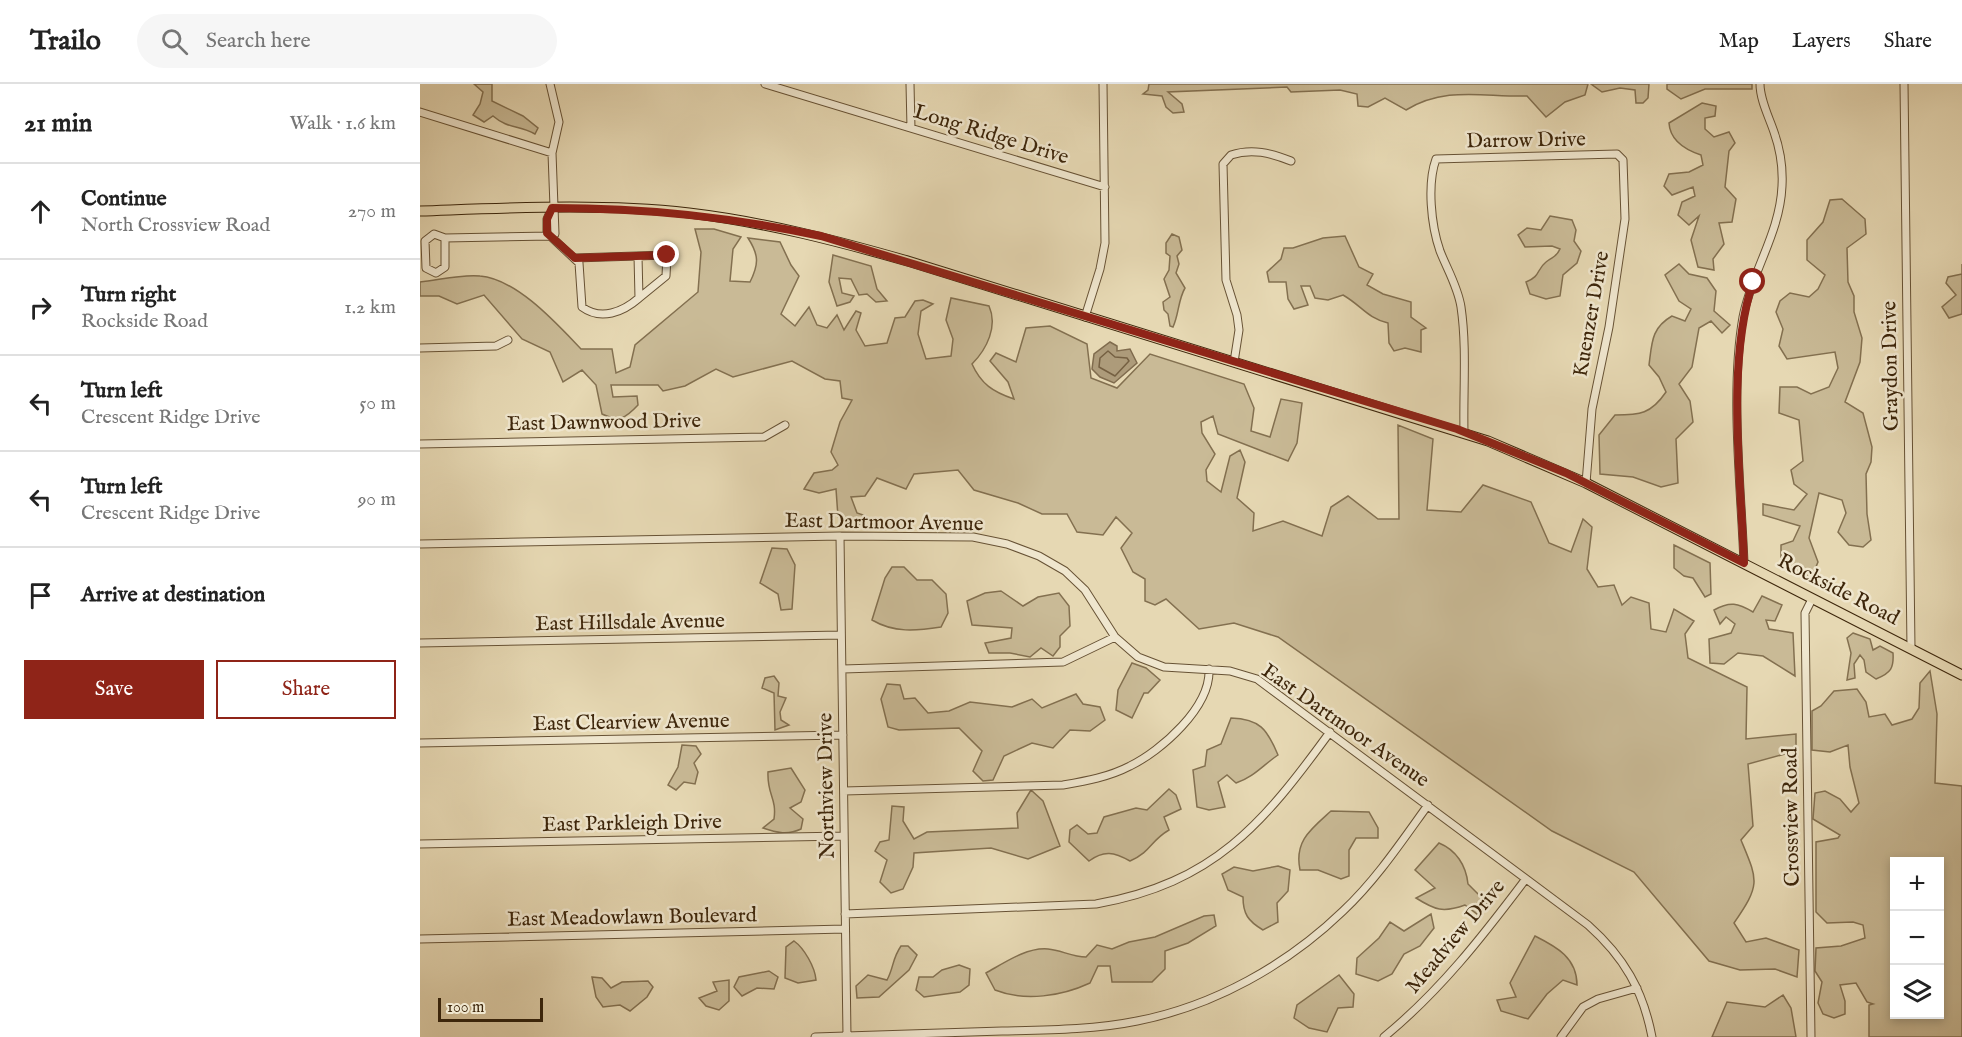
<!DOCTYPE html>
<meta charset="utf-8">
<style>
:root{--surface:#fff;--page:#f6f6f6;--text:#222;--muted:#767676;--line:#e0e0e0;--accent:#8f2418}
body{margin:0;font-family:"IM FELL English",serif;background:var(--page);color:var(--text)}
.controls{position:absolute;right:18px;bottom:18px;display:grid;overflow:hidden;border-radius:0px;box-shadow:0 3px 9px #0003}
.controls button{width:54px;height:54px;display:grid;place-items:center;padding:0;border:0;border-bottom:2px solid var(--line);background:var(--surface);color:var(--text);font:30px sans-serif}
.scale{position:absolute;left:18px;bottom:15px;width:105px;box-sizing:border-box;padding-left:6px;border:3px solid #3d260b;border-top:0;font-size:16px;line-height:21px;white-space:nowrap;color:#3d260b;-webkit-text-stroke:4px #efe6ce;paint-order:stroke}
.stop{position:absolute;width:18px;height:18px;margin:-14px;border:4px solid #8f2418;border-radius:50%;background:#fff}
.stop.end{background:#8f2418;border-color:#fff;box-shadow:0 2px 6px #0008}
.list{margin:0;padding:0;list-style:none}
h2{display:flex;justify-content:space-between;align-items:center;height:78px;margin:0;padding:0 24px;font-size:26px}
h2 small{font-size:20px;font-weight:400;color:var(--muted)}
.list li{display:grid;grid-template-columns:39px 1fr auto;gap:18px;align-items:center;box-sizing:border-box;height:96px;padding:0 24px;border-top:2px solid var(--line)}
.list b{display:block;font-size:22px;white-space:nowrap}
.list p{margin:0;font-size:20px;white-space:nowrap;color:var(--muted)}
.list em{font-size:20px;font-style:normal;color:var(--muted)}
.actions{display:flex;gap:12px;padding:18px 24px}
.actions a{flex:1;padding:14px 0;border:2px solid var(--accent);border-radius:0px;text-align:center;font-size:21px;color:var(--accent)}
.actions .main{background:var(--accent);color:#fff}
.icon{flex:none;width:33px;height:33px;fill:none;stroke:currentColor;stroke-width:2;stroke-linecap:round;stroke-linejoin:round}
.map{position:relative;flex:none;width:1542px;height:953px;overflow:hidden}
header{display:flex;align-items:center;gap:36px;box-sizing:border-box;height:84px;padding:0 30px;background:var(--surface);border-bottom:2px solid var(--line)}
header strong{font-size:28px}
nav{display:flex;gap:33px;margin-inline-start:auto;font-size:21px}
.search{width:420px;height:54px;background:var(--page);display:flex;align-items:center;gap:15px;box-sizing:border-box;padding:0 21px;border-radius:33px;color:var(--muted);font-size:22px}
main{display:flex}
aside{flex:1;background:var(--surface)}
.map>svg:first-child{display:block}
.green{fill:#c9ba96;stroke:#837050;stroke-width:1.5;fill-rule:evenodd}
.water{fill:#ad9b7a;stroke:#806c4e;stroke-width:1.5}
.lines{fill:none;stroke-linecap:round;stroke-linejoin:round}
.shore{stroke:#756042;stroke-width:1.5}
.minor-casing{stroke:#675235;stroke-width:9}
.major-casing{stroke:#3d260b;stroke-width:11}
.minor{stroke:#efe6ce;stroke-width:7}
.major{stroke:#e6d8b3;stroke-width:9}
.route{stroke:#8f2418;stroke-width:8}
.labels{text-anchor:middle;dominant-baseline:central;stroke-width:5;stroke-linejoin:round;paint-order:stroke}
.street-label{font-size:21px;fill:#3d260b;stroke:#efe6ce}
</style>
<header>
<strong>Trailo</strong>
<div class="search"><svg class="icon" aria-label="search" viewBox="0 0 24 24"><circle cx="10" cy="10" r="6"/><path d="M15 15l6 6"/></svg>Search here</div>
<nav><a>Map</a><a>Layers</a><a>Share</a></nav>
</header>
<main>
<aside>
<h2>21 min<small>Walk · 1.6 km</small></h2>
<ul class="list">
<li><svg class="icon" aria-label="ahead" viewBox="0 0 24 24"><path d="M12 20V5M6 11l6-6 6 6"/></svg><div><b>Continue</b><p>North Crossview Road</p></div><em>270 m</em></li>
<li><svg class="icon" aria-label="right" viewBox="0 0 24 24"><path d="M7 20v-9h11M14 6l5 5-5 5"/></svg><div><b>Turn right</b><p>Rockside Road</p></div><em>1.2 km</em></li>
<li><svg class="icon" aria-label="left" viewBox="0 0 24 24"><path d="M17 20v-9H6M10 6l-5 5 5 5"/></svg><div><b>Turn left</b><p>Crescent Ridge Drive</p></div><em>50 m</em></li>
<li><svg class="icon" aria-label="left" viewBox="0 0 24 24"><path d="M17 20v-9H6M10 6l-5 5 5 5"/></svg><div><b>Turn left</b><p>Crescent Ridge Drive</p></div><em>90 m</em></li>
<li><svg class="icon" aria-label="arrive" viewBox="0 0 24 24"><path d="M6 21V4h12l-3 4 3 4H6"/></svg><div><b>Arrive at destination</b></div></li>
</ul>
<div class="actions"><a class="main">Save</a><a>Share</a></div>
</aside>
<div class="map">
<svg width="1542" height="953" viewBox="0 0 1542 953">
<rect width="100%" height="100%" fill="#e6d8b3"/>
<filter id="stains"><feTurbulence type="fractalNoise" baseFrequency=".00333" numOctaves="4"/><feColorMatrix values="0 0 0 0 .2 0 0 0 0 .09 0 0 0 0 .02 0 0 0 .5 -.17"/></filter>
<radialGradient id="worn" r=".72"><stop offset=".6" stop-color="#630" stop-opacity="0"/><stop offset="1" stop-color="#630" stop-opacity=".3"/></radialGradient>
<!-- green -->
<path class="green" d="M54 0H72V17L103 32 118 44 115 50C99 41 88 45 73 32L64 38 53 31 60 20 63 8Z
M729 0H1168L1165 11 1145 18 1126 33 1107 12C1062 13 1026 2 986 26L965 14 948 23 938 22 937 10 920 6 871 8 867 3 748 8 762 20 764 28 753 29 746 23 742 12 723 10 728 6Z
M1171 0H1229L1228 14 1223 19H1216L1215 6 1200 4 1182 8Z
M1247 0H1332V5H1285L1261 15 1247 5Z
M1282 19 1296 22 1295 32 1285 34V45L1294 53 1309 48 1315 59 1309 67 1305 103 1316 115 1312 138 1299 139 1304 160 1293 175 1294 186 1278 183 1271 156 1279 132 1269 141 1258 131 1262 118 1275 112 1273 103 1252 111 1244 102 1249 90 1269 88 1283 81 1281 71C1266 66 1250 57 1249 39Z
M1422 115 1445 135 1446 150 1427 164 1428 198 1434 212V228L1442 254 1440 278 1425 318 1443 329 1452 363 1451 378 1446 390 1447 430 1451 456 1443 463 1429 461 1418 448 1426 429 1422 416 1399 409 1389 454 1398 478 1393 490 1379 492 1361 479V461L1373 457 1380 442 1343 431V420L1374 426 1387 410 1374 400 1371 386 1383 377 1379 336 1359 329 1360 303H1377L1391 310 1409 303 1418 284 1415 268 1367 275 1359 262 1363 245 1356 228 1360 217 1370 209 1389 213 1398 205 1405 191 1387 176V156L1403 138 1410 116Z
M1130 132 1152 136 1156 146 1154 157 1161 167 1157 179 1143 191 1140 212 1126 215 1110 210 1106 198C1121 192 1116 186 1126 178 1133 172 1136 174 1140 165L1132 162 1105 163 1098 151 1107 144 1121 146Z
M275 145H294L321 153 313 165 310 197 330 198C339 180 339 171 328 154L360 158 371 181 379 192 361 230 375 242 389 223 397 241 407 244 417 231 424 246 436 227 441 229 436 246 445 262 467 259 475 234 485 233 495 217 503 216 513 220 501 227 498 250 506 275 531 272 533 255 526 236 531 214 569 222C578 242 567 265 552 280 561 300 573 308 594 315L588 298 570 277 576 269 596 278 606 244 630 242 667 260 671 294 697 304 730 270 824 300 834 324 831 347 850 353 861 315 882 319 877 359 868 377 798 350 793 332 781 338 782 349 795 370 786 386 787 397 801 408 810 372 820 366 825 378 817 414 834 429 833 447 863 437 902 452 911 423 928 412 958 435H979L978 341 1013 355 1007 426 1041 428 1063 401 1111 418 1129 459 1151 468 1163 435 1172 443 1167 485 1178 503 1194 501 1202 521 1211 513 1229 519 1231 545 1246 548 1254 525 1274 537 1265 550 1268 574 1327 603 1326 655 1376 650V667L1328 680 1333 742 1321 756C1338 797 1341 800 1314 839L1326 858 1346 854 1379 866 1377 893 1355 885 1320 886 1289 877 1214 788 1132 747 858 553 814 539 779 545 746 515 735 521 725 517V495L713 488 701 464 712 449 696 433 683 451 657 448 647 430H622L598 419 554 406 538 386 494 390 486 405 457 394 445 412 431 413 437 429 446 432 443 439 432 444 418 433 416 405 399 409 384 405 394 389 412 386 418 381 411 368 420 338 432 316 422 314 420 297 405 295 372 277 313 293 296 285 265 302 243 307 238 301H191L193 313 217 312 218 321C205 335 199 338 182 330L176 301 162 286 143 298 130 268 102 255 64 211 37 220 19 212H0V198C19 196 42 190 60 192 97 195 137 240 161 265H192L196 289 210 283 215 261 278 208 281 168Z
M752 150 759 153 762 166 757 172 759 180 756 189 765 204C758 216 759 230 753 243L750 242 748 230 744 226 743 218 750 213 744 195 749 186 750 172 746 169V159Z
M925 152 939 183 953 190 947 201 963 210 991 218V233L1006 244 1001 246V268L985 264 974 267 969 259 968 239C947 234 942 222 923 211L908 216 895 214 890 202H881L888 221 874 225 868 215 866 198H849L847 188 861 175 864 164H873L903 154Z
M413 171 451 182 457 205 467 217 456 218 447 210 439 211 431 195 419 194 422 209 434 212 430 218 417 222 409 198Z
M1259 180 1269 190 1287 194 1296 207 1294 227 1310 241 1302 249 1291 237 1279 244 1272 283 1259 300 1270 317 1273 338 1256 355 1258 399 1241 403 1213 393 1180 390 1179 351 1195 331C1220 331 1231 330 1246 308L1239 293 1229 281C1232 259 1231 244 1252 232L1265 237 1271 225 1259 217 1245 191Z
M1542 180V230L1529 234 1522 223 1536 211 1526 199 1528 193 1542 190Z
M1254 461 1290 479 1291 510 1285 513 1273 494 1264 492 1254 484Z
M352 464 367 465 375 481 372 525 361 526 358 510 340 499Z
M472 483H484L497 496H512L526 510 528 529 521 543C496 547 474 549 452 536L465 494Z
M581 507 603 522 618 513 639 509 649 522 650 542 640 552V563L633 572 621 564 610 573 590 569H569L565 559 591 554 592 544 552 541 547 517 565 509Z
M1342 512 1362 521 1355 537 1346 536 1349 545 1373 549 1375 592 1343 572 1318 569 1304 580 1290 579 1289 555 1311 549 1315 540 1306 533 1300 540 1294 526C1310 517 1318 519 1333 528Z
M1433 549 1450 555 1453 566 1460 562 1473 569C1474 584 1471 589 1456 595L1446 588 1444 576 1440 571 1434 580 1435 594 1427 596 1431 569 1427 554Z
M712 579 726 584 740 596 728 609H724L712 634 696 626 698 606Z
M1510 587 1517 630 1515 699 1542 702V953H1449V921L1453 920 1447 918 1436 899 1420 901 1425 917V930L1414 934 1403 930 1398 919 1402 898 1395 887 1396 864 1421 862 1445 854 1443 841 1433 838 1407 839 1396 828V758L1418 754 1420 751 1393 735 1395 709 1405 707 1420 715 1431 728 1439 719 1430 683 1428 661 1410 668 1392 666V627L1401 622 1414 607 1437 605 1446 618 1449 633 1465 630 1472 641 1492 635 1499 624 1500 599ZM1474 778H1520V930H1474Z
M354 592 359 599 358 612 366 614 360 628 361 636 369 641 355 646 354 609 342 604 345 594Z
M467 600 480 601 484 615 495 614 508 629 529 627 550 618 592 623 612 615 622 624 656 610 663 620 680 623 685 636 670 647 650 646 633 664 612 659 584 672 573 696 563 697 553 687 562 667 539 644 479 646 468 643 461 615Z
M811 634C840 635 847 645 858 671 843 681 834 693 816 699L807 691 798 698 805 723 789 726 777 723 773 686 785 682 787 666 801 660Z
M262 661 276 662 281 670 274 679 278 688 275 700 264 698 256 706 248 701 258 683Z
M371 684 385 706 381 718 370 724 383 735 381 745C368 751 357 749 343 744L354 735C357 714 347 711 348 688Z
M749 705 756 711 761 725 744 733 749 746C730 757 732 767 710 777 694 768 684 766 669 777L649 758 650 746 657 741 668 750 677 749 684 733 716 724 727 726Z
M611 706 623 717 640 762 608 775 571 764 494 769 493 783 483 805 471 809 460 798 467 776 455 767 460 758 469 756 472 722 484 723 483 737 494 755 507 748 598 744 597 729Z
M911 727 949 728 958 744V754H936L929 766V792L921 795 898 786H880C874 757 891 745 911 727Z
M1019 759C1036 766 1046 781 1048 800L1069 821 1057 830 1045 821C1023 829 1015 826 996 814L1015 804 995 786Z
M858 782 870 786 868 807 857 819 858 838 843 846C828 837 823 830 823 813L808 806 802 790 814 783 833 787Z
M1011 830 1014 844 1000 862 984 870 972 890 958 897 936 890 937 874 959 854 970 838 984 847Z
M794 831 796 842 768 859 745 867V885L732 898H692L690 882H678L670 899C642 912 605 918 575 906L566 889C584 879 607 863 628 865 641 866 652 873 666 873L677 861 692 865 709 858 735 853 784 832Z
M1115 852C1137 863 1157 874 1157 901L1143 896 1127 910 1108 935 1081 927 1077 916 1096 913 1090 899Z
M374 857C384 864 395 883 396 896L378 899 365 894 366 863Z
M481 862H488L497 871 489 886 459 913 437 914 436 902 448 891 467 896C474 883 472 875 481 862Z
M539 881 550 885 549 901 540 908 504 913 496 906 499 893H513L522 886Z
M349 887 358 893 354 905 337 904 322 912 314 903 319 893Z
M919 891 934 910 933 923 918 924 907 948 889 944 874 934 877 921Z
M172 893 182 894 191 904 202 898 228 897 233 903 227 913 210 927 200 921 183 923 176 913Z
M309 896V917L299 926 286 922 279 914 297 907 293 898Z
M1363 911 1371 924 1376 953H1292L1307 918 1345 923Z"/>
<!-- water -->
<path class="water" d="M690 258 697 262V267L710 265 717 279 694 299 680 293 672 285 674 270Z"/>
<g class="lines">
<!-- shore -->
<path class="shore" d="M688 267 695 273 707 274 709 277 695 292 679 283 680 274Z"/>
<defs>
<path id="minor" d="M130 0 139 38 132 69 135 150 130 152
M345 0 685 103
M490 0 491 44
M1484 0 1491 564
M0 28 132 69
M132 124 127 135V149L159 179 162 223C181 237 203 228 219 214L218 172
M14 150 25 154V183L16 189 6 184 5 157Z
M25 154 130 152
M155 174 247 171 246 192 219 214
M665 233 680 185 685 159 683 0
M0 264 76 262 88 256
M814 278 819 246 817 231 806 196 803 80 811 71C832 64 851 69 871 77
M1044 348C1043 307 1047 264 1041 223 1038 203 1027 185 1020 167 1011 141 1007 100 1016 75L1197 70 1203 76 1205 135 1189 243 1172 325 1166 399
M0 360 344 353 365 341
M420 452 427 952
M0 460 420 452 553 453 587 460 619 472 645 487 665 506 695 553 718 573 744 583 810 587 837 595 1168 841C1204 873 1223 906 1232 953
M1324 479C1321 403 1310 307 1323 233 1332 187 1360 149 1362 102 1363 84 1360 65 1354 48 1349 33 1340 16 1340 0
M0 559 421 551
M423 585 643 578 695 553
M0 659 423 651
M424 707 643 701C666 697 689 693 710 682 741 667 791 623 789 585
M0 760 424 752
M425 830 676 820C794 799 843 740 910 648
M0 855 425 845
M395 953C458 951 520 949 582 947 627 946 673 946 717 937 794 922 867 881 923 827 956 796 982 757 1008 721
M964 953C1020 907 1062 853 1105 796
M1141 953 1163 923 1178 915 1217 904
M1391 953 1385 529 1392 515"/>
<path id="major" d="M0 127C89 124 181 119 269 129 345 138 418 157 491 178L1068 357 1166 399 1542 591"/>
</defs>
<!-- minor casing -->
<use href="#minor" class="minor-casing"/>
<!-- major casing -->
<use href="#major" class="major-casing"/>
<!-- minor -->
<use href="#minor" class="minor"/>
<!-- major -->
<use href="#major" class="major"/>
</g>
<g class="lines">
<!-- route -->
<path class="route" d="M247 171 155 174 127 149V135L132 124C227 124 309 133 401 152L1037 345 1146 389 1324 479C1321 394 1306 279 1333 198"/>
</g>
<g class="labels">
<!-- street labels -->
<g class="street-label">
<text transform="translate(571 51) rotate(17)">Long Ridge Drive</text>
<text transform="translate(1106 57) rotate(-1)">Darrow Drive</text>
<text transform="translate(1172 230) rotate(-80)">Kuenzer Drive</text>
<text transform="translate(1471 282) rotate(-91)">Graydon Drive</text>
<text transform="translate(184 339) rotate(-1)">East Dawnwood Drive</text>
<text transform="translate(464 439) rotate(1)">East Dartmoor Avenue</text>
<text transform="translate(1418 506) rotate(27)">Rockside Road</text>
<text transform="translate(210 539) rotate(-1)">East Hillsdale Avenue</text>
<text transform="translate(211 639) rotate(-1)">East Clearview Avenue</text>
<text transform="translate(925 642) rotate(35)">East Dartmoor Avenue</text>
<text transform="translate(407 702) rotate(-91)">Northview Drive</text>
<text transform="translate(1372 733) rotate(-91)">Crossview Road</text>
<text transform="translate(212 740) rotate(-1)">East Parkleigh Drive</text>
<text transform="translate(212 834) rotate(-1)">East Meadowlawn Boulevard</text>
<text transform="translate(1036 853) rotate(-50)">Meadview Drive</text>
</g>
</g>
<rect width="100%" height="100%" filter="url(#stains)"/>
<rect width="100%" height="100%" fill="url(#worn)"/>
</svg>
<div class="controls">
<button>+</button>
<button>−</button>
<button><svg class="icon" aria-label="layers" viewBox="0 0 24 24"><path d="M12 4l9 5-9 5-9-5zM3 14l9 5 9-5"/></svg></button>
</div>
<div class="scale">100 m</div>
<div class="stop" style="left:1333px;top:198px"></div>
<div class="stop end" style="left:247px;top:171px"></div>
</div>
</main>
